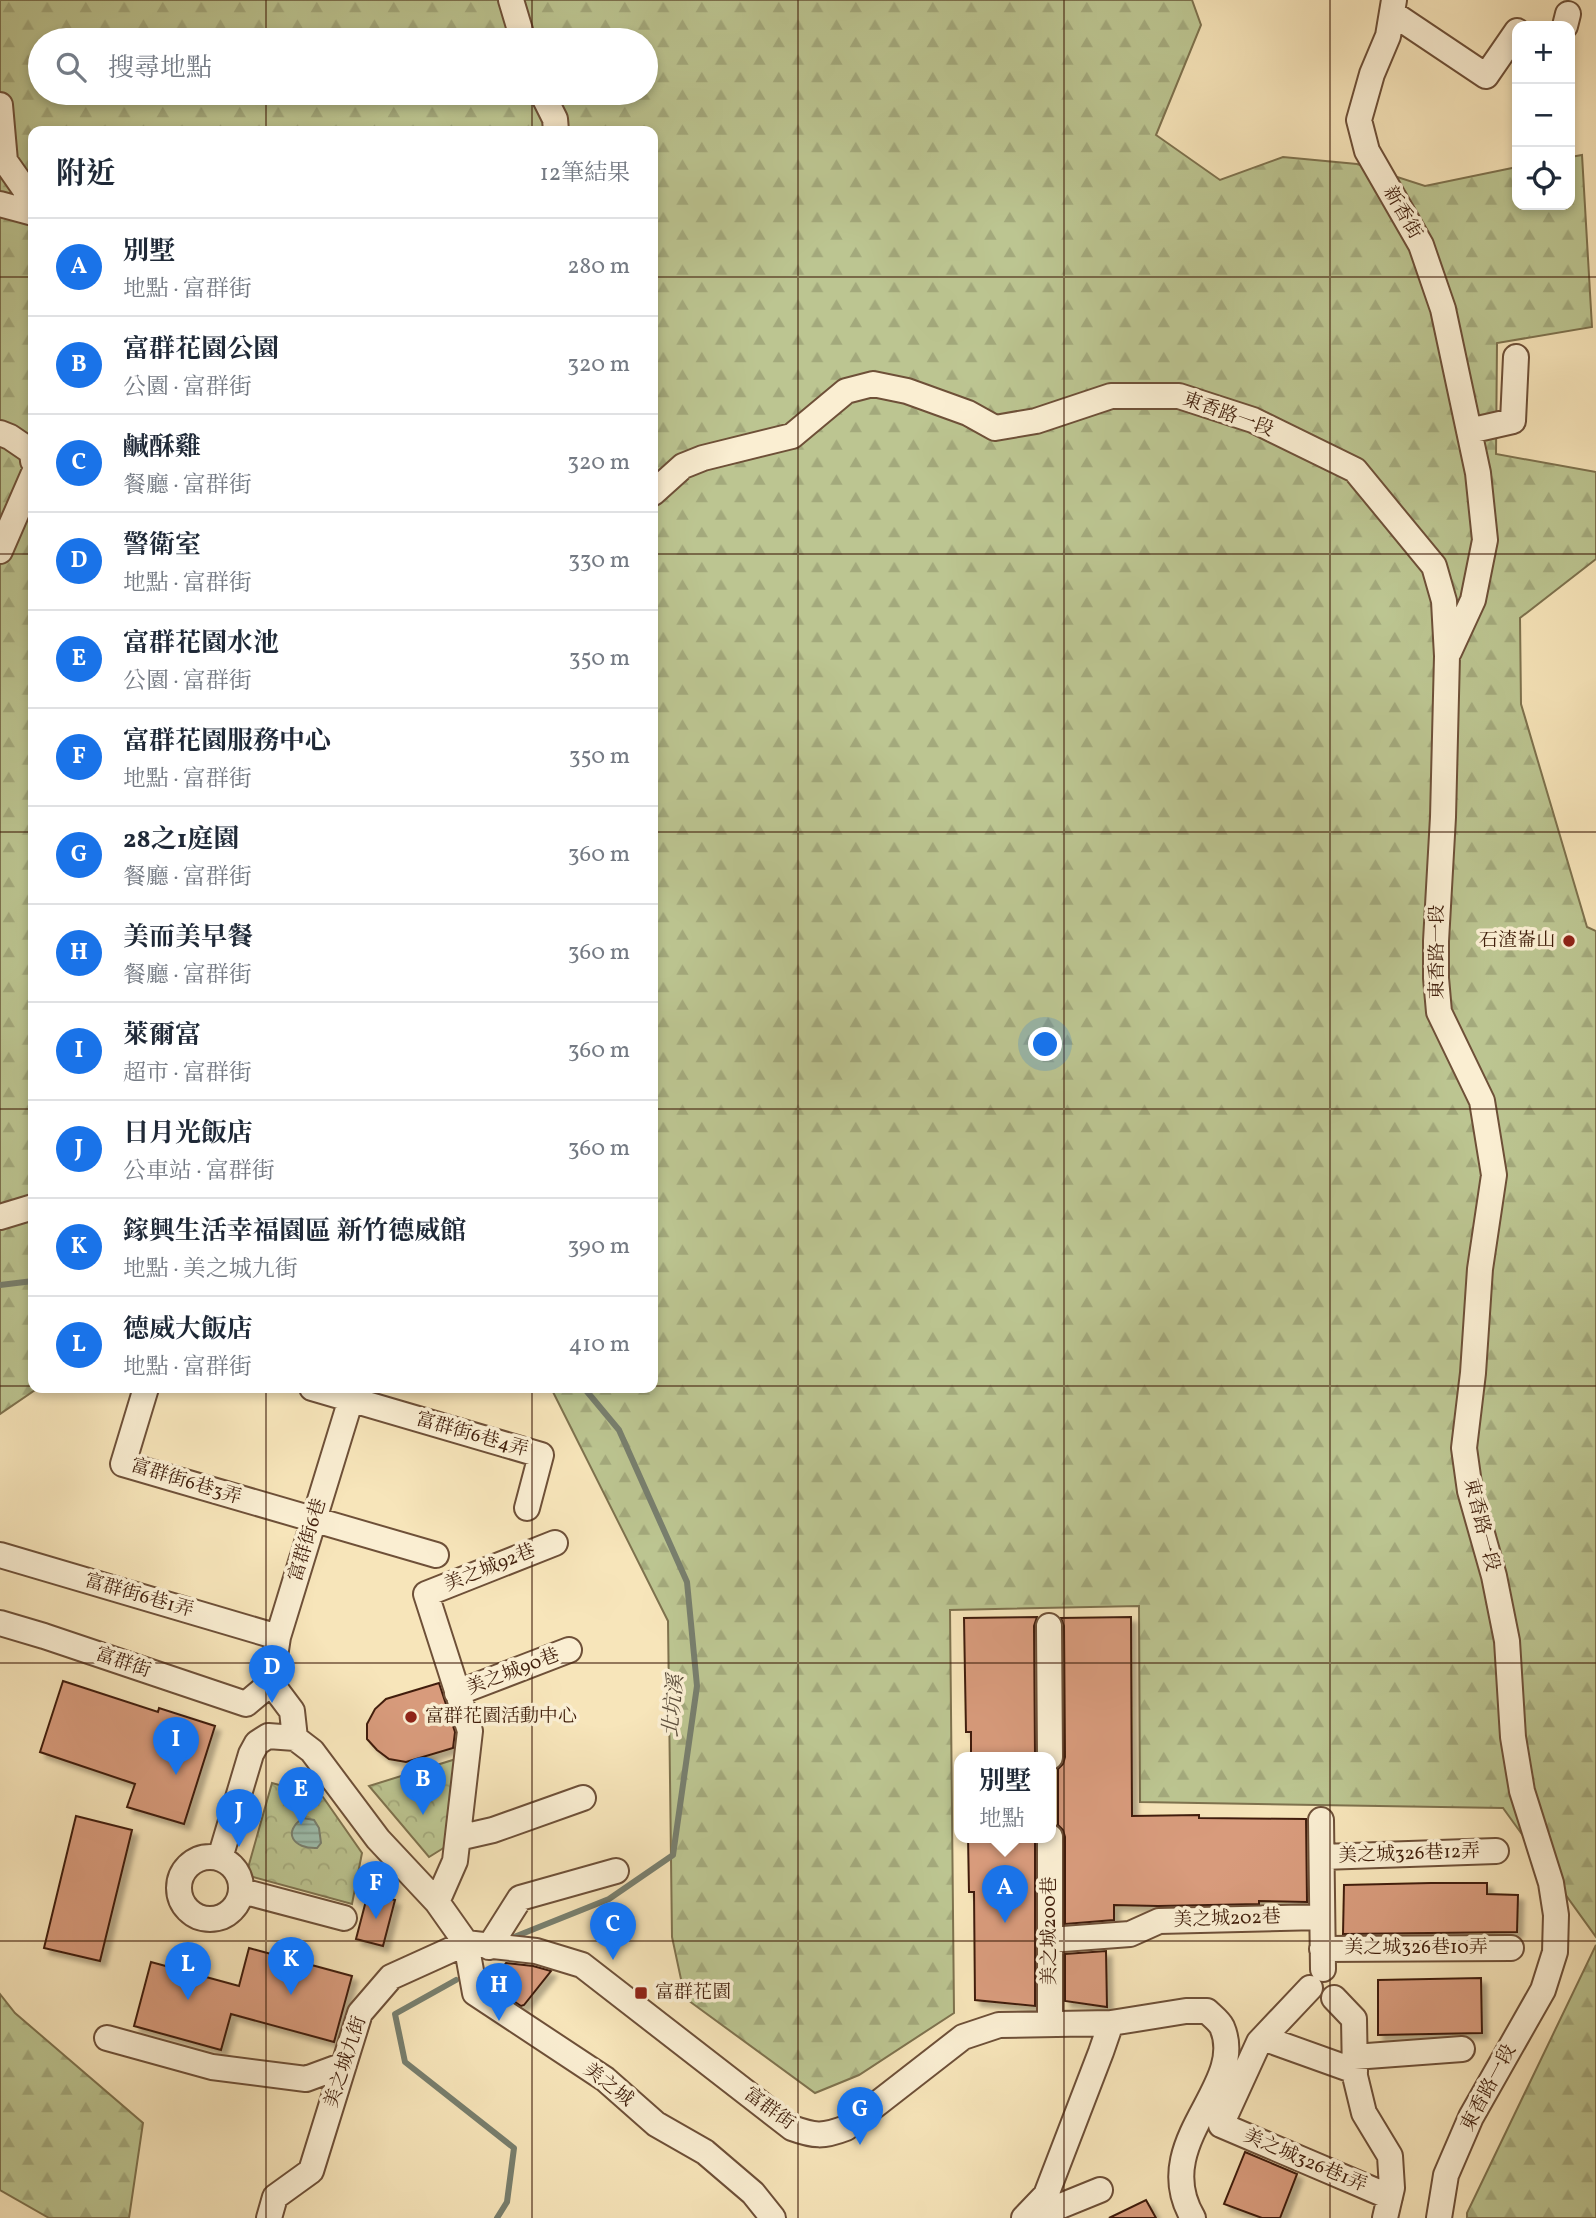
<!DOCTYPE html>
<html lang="zh-TW">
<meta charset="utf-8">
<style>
:root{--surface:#fff;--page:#f2f2f3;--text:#1f2937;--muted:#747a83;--line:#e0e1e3;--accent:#1a73e8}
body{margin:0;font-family:Vollkorn,"Noto Serif TC",serif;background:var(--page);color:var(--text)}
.controls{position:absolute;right:21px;top:21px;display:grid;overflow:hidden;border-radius:14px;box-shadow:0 4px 10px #0003}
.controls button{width:63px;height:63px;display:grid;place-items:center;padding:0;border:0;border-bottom:2px solid var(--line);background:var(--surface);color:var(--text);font:35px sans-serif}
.you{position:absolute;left:1046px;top:1045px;width:24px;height:24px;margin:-18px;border:5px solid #fff;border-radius:50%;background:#1a73e8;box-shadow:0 0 0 10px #1a73e833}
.badge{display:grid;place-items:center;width:46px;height:46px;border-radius:50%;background:var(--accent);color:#fff;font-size:23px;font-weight:700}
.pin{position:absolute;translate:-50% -58px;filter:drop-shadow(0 2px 4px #0008)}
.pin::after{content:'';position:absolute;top:37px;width:24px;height:21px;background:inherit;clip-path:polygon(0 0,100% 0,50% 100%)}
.popup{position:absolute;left:954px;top:1752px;width:102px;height:91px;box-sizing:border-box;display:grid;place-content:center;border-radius:14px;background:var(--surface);filter:drop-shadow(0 2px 5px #0005);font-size:23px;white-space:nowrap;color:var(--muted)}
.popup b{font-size:26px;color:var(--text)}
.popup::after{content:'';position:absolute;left:50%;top:100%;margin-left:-14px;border:14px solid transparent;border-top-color:var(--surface)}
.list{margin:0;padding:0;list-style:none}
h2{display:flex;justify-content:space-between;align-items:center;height:91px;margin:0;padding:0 28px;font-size:30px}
h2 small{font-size:23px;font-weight:400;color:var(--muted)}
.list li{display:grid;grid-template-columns:46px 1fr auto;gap:21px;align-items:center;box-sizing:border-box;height:98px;padding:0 28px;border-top:2px solid var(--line)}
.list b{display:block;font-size:26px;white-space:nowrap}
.list p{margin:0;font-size:23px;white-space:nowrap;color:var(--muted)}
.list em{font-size:23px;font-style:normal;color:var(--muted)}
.icon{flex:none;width:38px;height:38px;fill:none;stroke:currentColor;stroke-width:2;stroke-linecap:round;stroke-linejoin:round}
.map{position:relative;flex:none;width:1596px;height:2218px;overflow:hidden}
.search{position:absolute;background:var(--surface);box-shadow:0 4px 10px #0003;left:28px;top:28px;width:630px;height:77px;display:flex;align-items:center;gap:18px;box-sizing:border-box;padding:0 24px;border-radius:38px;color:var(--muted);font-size:26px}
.panel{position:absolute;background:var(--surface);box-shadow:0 4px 10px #0003;left:28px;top:126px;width:630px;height:1267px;border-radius:14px}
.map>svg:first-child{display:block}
.forest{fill:url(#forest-firs);stroke:#7e724e;stroke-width:2;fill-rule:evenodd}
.park{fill:url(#park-crowns);stroke:#7e724e;stroke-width:2}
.water{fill:url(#water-rules);stroke:#787f6e;stroke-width:2}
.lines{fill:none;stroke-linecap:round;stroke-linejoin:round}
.stream{stroke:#787f6e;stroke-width:6}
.building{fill:#d89b7c;stroke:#411f0c;stroke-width:2;filter:url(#shadow)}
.minor-casing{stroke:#6e5038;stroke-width:28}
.minor{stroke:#faeed2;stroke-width:24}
.grid{fill:none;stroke:#411f0c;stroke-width:2;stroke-opacity:0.55}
.poi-dot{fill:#8f2418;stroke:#faeed2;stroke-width:2.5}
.labels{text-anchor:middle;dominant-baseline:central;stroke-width:7;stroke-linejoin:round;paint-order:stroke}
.street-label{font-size:19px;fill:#411f0c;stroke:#faeed2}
.poi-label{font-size:19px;fill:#411f0c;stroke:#faeed2;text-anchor:start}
.water-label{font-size:21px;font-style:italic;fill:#5d4f3d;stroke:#faeed2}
</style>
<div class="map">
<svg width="1596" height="2218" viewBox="0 0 1596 2218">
<defs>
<pattern id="forest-firs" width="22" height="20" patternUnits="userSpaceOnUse" patternTransform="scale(1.75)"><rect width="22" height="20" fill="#bcc591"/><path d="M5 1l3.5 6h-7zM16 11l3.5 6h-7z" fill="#a3a97c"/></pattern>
<pattern id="park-crowns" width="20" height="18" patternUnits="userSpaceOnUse" patternTransform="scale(1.75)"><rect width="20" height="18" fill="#bcc591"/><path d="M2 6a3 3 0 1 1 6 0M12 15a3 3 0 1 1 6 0" fill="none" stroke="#a3a97c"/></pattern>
<pattern id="water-rules" width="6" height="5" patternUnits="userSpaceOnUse" patternTransform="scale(1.75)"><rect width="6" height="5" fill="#9dbfaf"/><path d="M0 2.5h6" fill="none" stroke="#829b8d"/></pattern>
<filter id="shadow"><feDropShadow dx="5.5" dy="5.5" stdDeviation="2" flood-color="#0004"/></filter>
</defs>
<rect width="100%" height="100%" fill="#f7e5ba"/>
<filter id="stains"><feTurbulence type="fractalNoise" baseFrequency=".00286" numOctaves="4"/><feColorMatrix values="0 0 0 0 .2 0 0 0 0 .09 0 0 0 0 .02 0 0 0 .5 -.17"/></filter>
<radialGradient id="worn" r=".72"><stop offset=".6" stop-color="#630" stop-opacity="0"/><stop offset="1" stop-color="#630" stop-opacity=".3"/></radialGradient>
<!-- forest -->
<path class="forest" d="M0 0H1192L1201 25 1156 135 1220 180 1283 157 1357 164 1425 186 1517 167V205H1570V157L1582 155 1592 327 1497 343 1496 454 1596 472V559L1520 618 1521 704 1587 927 1596 931V1937L1503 1808 1140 1802 1139 1606 950 1610 954 2013 859 2075 815 2093 685 1998 672 1937 668 1621 551 1388H653V131H33V1388H38L0 1414ZM40 40H646V93H40Z
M1596 1945V2218H1467V2213Z
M0 1994 15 2013 143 2123 129 2218H49L0 2190Z"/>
<!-- park -->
<path class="park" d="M456 1759 450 1844 429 1857 369 1786Z
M272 1783 323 1797 362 1853 352 1904 246 1875Z"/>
<!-- water -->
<path class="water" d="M303 1818 314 1820 319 1828 321 1843 317 1848C293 1849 282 1832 303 1818Z"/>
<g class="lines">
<!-- stream -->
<path class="stream" d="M0 1285 33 1281
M509 1939 609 1899 673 1855 697 1686 687 1582 619 1430 584 1388
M456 1980 395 2014 405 2062 514 2148 507 2202 497 2218"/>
</g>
<!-- building -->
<path class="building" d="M1037 1617 1034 1626 1035 1757H971V1732H966L964 1618Z
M1131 1617 1132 1816 1199 1815V1818L1306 1819 1307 1902 1259 1901V1904L1158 1906 1114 1905V1920L1065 1924V1837L1063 1830 1058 1825V1769L1063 1764 1065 1757 1064 1626 1061 1618Z
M63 1681 158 1712 159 1708 215 1726 184 1824 127 1807 135 1784 40 1752Z
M439 1683 455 1732 453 1748 406 1762 389 1759 377 1750 367 1739V1724L375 1709 386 1699Z
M76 1816 132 1830 100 1961 44 1948Z
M968 1837H1035V2006L975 2000 974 1892H969Z
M1431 1883H1487V1894L1518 1895 1517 1932 1343 1934 1344 1885Z
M368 1893 395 1900 383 1946 356 1939Z
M249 1948 352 1976 334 2042 231 2014 221 2050 134 2026 151 1962 239 1986Z
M1106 1951 1107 2007 1065 2001V1954Z
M506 1963 533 1966 551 1971 524 2005 521 2006 490 1985V1982Z
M1481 1978 1482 2033 1378 2035V1980Z
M1245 2152 1297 2174 1280 2218H1262L1224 2204Z
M1146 2200 1156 2218H1109Z"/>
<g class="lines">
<defs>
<path id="minor" d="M511 0 523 40
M1394 0 1388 36 1372 74 1359 120 1367 151 1421 245 1443 309 1478 473 1485 540 1473 600 1449 652
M1392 13 1486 76 1517 31
M1565 26 1568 14
M542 93 555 119 556 131
M0 105 5 161 26 191 33 197
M0 204 33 213
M1469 431 1513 421 1516 357
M0 433 10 437 32 452 33 461
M653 493 683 466 703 458 792 436 846 391 873 384 907 391 968 413 995 428 1036 421 1111 396H1179L1253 420 1355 470 1434 566 1444 601 1447 656 1443 817 1436 941V978L1439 1012 1482 1101 1494 1175 1480 1269 1473 1373 1464 1448 1470 1491 1494 1576 1507 1641 1513 1737 1522 1791 1551 1883 1556 1915 1555 1952 1543 1990 1471 2117 1446 2175 1439 2218
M0 551 33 475
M0 1217 33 1207
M146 1388 123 1464 436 1555
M312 1388 541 1455 527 1508
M0 1555 278 1637
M0 1623 44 1636 246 1704 271 1683
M1049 1626 1050 1757
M271 1683 278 1637 351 1399
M271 1683 292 1711 295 1738
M457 1693 569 1650
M1321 1820 1323 1969
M1050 1837V2024
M458 1838 493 1830 583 1798
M179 1888a31 31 0 1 1 62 0a31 31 0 1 1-62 0Z
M1322 1857 1496 1851
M220 1858 251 1754 257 1743 268 1736 295 1738 312 1751 378 1839 437 1902 466 1943 536 1951 582 1965 792 2128C814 2136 823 2137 846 2128L963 2037 999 2025 1111 2023 1186 2011H1207C1212 2016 1219 2021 1222 2027 1248 2087 1148 2142 1193 2218
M242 1891 344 1918
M437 1902 455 1861 470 1731 426 1594 555 1543
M1050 1940 1130 1934 1159 1921 1322 1917
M489 1947 520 1898 616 1871
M1322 1949 1511 1948
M1310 1988 1259 2042 1221 2125 1390 2197
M1334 1998 1354 2019 1355 2076 1364 2113 1390 2156 1392 2188 1385 2218
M107 2038 212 2067 306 2079 344 2065
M1263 2038 1355 2071
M1354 2057 1462 2049
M269 2218 275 2197 311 2171 360 2013 391 1977 466 1943 475 1993 605 2079 656 2124 705 2152 753 2193 773 2218
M1024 2218 1046 2195 1101 2052 1111 2023
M1031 2218 1100 2190"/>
</defs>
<!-- minor casing -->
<use href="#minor" class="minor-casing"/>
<!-- minor -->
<use href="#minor" class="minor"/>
</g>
<!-- grid -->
<path class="grid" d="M266 0V40M532 0V40M798 0V2218M1064 0V2218M1330 0V2218M266 93V131M532 93V131M0 277H33M653 277H1596M0 554H33M653 554H1596M0 832H33M653 832H1596M0 1109H33M653 1109H1596M0 1386H33M653 1386H1596M266 1388V2218M532 1388V2218M0 1663H1596M0 1941H1596"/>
<!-- markers -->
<g class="poi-dot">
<circle cx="1569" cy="941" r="7"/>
<circle cx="411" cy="1717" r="7"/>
<rect x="634" y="1986" width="14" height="14" rx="3.5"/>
</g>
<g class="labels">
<!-- street labels -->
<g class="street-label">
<text transform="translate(1402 213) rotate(60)">新香街</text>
<text transform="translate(1228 415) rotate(20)">東香路一段</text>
<text transform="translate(1438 952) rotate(-90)">東香路一段</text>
<text transform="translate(472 1435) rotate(16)">富群街6巷4弄</text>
<text transform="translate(186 1482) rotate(17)">富群街6巷3弄</text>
<text transform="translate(1481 1525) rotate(76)">東香路一段</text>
<text transform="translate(308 1540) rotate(-73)">富群街6巷</text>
<text transform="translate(490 1568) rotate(-22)">美之城92巷</text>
<text transform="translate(139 1596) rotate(16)">富群街6巷1弄</text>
<text transform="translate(123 1663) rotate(19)">富群街</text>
<text transform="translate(513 1672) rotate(-21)">美之城90巷</text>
<text transform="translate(1409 1854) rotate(-2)">美之城326巷12弄</text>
<text transform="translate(1227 1919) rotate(-2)">美之城202巷</text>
<text transform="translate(1050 1931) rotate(-90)">美之城200巷</text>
<text x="1416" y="1948">美之城326巷10弄</text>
<text transform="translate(346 2062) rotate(-72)">美之城九街</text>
<text transform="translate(608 2085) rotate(38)">美之城</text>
<text transform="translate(1489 2088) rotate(-62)">東香路一段</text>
<text transform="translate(769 2109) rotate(36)">富群街</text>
<text transform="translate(1305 2161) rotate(23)">美之城326巷1弄</text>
</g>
<!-- poi labels -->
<g class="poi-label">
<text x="1555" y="941" text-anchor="end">石渣崙山</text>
<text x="425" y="1717">富群花園活動中心</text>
<text x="655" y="1993">富群花園</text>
</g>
<!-- water labels -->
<g class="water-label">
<text transform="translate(674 1706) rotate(-85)">北坑溪</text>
</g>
</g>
<rect width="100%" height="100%" filter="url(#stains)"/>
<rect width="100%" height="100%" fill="url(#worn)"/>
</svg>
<div class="controls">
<button>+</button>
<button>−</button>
<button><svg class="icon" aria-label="locate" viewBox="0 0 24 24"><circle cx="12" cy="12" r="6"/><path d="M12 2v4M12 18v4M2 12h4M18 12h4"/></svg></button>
</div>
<div class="you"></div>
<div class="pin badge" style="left:1005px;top:1923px">A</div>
<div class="popup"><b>別墅</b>地點</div>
<div class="pin badge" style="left:423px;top:1815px">B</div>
<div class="pin badge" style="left:613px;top:1960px">C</div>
<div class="pin badge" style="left:272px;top:1703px">D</div>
<div class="pin badge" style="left:301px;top:1825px">E</div>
<div class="pin badge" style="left:376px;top:1919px">F</div>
<div class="pin badge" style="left:860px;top:2145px">G</div>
<div class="pin badge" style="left:499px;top:2021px">H</div>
<div class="pin badge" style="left:176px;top:1775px">I</div>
<div class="pin badge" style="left:239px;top:1847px">J</div>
<div class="pin badge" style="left:291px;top:1995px">K</div>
<div class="pin badge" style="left:188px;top:2000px">L</div>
<div class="search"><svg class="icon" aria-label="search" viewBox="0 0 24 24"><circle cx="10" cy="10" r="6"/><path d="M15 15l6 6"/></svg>搜尋地點</div>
<section class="panel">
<h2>附近<small>12筆結果</small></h2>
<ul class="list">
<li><span class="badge">A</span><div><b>別墅</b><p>地點 · 富群街</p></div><em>280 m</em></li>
<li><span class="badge">B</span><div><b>富群花園公園</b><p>公園 · 富群街</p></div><em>320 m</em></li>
<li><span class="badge">C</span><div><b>鹹酥雞</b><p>餐廳 · 富群街</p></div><em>320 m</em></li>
<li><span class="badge">D</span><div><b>警衛室</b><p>地點 · 富群街</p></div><em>330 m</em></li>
<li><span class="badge">E</span><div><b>富群花園水池</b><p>公園 · 富群街</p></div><em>350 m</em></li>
<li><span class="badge">F</span><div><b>富群花園服務中心</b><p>地點 · 富群街</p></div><em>350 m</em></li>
<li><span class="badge">G</span><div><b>28之1庭園</b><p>餐廳 · 富群街</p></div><em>360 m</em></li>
<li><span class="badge">H</span><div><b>美而美早餐</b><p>餐廳 · 富群街</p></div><em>360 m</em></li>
<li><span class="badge">I</span><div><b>萊爾富</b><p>超市 · 富群街</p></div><em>360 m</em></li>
<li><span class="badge">J</span><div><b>日月光飯店</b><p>公車站 · 富群街</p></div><em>360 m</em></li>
<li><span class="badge">K</span><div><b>鎵興生活幸福園區 新竹德威館</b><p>地點 · 美之城九街</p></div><em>390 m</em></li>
<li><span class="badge">L</span><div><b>德威大飯店</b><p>地點 · 富群街</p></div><em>410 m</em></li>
</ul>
</section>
</div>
